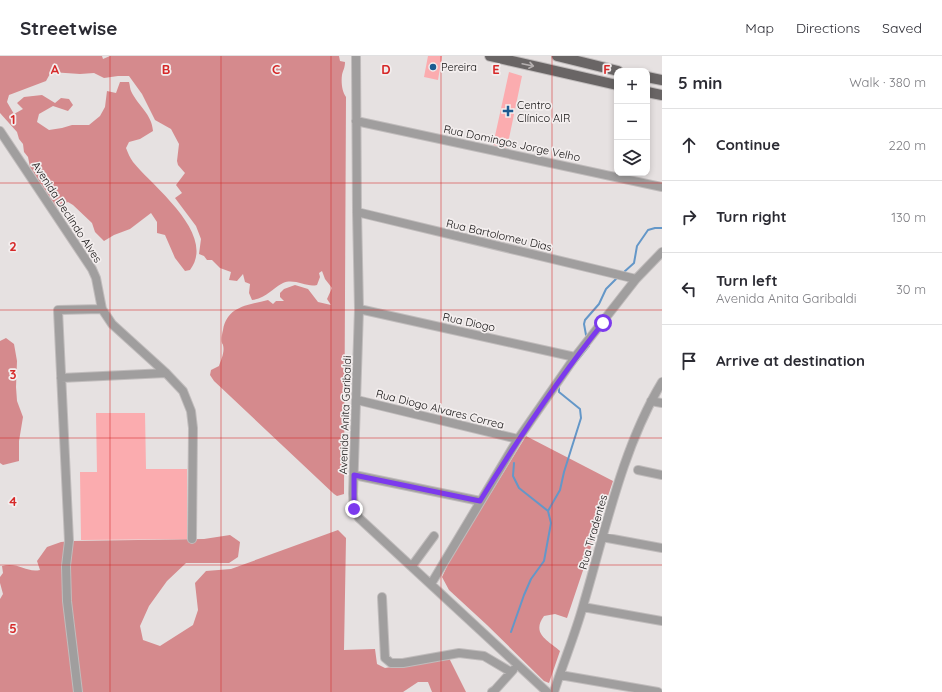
<!DOCTYPE html>
<meta charset="utf-8">
<style>
:root{--surface:#fff;--page:#f7f7f7;--text:#2b2b33;--muted:#7c7c81;--line:#e1e1e2}
body{margin:0;font-family:Quicksand,sans-serif;background:var(--page);color:var(--text)}
.controls{position:absolute;right:12px;top:12px;display:grid;overflow:hidden;border-radius:8px;box-shadow:0 2px 6px #0003}
.controls button{width:36px;height:36px;display:grid;place-items:center;padding:0;border:0;border-bottom:1px solid var(--line);background:var(--surface);color:var(--text);font:20px sans-serif}
.stop{position:absolute;width:12px;height:12px;margin:-9px;border:3px solid #7c3aed;border-radius:50%;background:#fff}
.stop.end{background:#7c3aed;border-color:#fff;box-shadow:0 1px 4px #0008}
.list{margin:0;padding:0;list-style:none}
h2{display:flex;justify-content:space-between;align-items:center;height:52px;margin:0;padding:0 16px;font-size:17px}
h2 small{font-size:13px;font-weight:400;color:var(--muted)}
.list li{display:grid;grid-template-columns:26px 1fr auto;gap:12px;align-items:center;box-sizing:border-box;height:72px;padding:0 16px;border-top:1px solid var(--line)}
.list b{display:block;font-size:15px;white-space:nowrap}
.list p{margin:0;font-size:13px;white-space:nowrap;color:var(--muted)}
.list em{font-size:13px;font-style:normal;color:var(--muted)}
.icon{flex:none;width:22px;height:22px;fill:none;stroke:currentColor;stroke-width:2;stroke-linecap:round;stroke-linejoin:round}
.map{position:relative;flex:none;width:662px;height:636px;overflow:hidden}
header{display:flex;align-items:center;gap:24px;box-sizing:border-box;height:56px;padding:0 20px;background:var(--surface);border-bottom:1px solid var(--line)}
header strong{font-size:19px}
nav{display:flex;gap:22px;margin-inline-start:auto;font-size:14px}
main{display:flex}
aside{flex:1;background:var(--surface)}
.map>svg:first-child{display:block}
.forest{fill:#d58a8d}
.lines{fill:none;stroke-linecap:round;stroke-linejoin:round}
.stream{stroke:#6497c8;stroke-width:2}
.building{fill:#fbacaf}
.minor-casing{stroke:#c0bcbc;stroke-width:10}
.major-casing{stroke:#c0bcbc;stroke-width:12}
.minor{stroke:#a09e9e;stroke-width:8}
.major{stroke:#696565;stroke-width:10}
.oneway{stroke:#b5b0b0}
.route{stroke:#7c3aed;stroke-width:5}
.grid{fill:none;stroke:#d62828;stroke-width:1;stroke-opacity:0.55}
.poi-dot{fill:#1d5b91;stroke:#f3eeee;stroke-width:1.5}
.labels{text-anchor:middle;dominant-baseline:central;stroke-width:3.5;stroke-linejoin:round;paint-order:stroke}
.poi-label{font-size:11px;fill:#131111;stroke:#f3eeee;text-anchor:start}
.street-label{font-size:11px;fill:#131111;stroke:#f3eeee}
.grid-label{font-size:13px;text-anchor:middle;font-weight:bold;fill:#d62828;stroke:#f3eeee;stroke-width:3.5;stroke-linejoin:round;paint-order:stroke}
</style>
<header>
<strong>Streetwise</strong>
<nav><a>Map</a><a>Directions</a><a>Saved</a></nav>
</header>
<main>
<div class="map">
<svg width="662" height="636" viewBox="0 0 662 636">
<rect width="100%" height="100%" fill="#e6e1e1"/>
<!-- forest -->
<path class="forest" d="M0 0H102L103 3 110 0H339L340 5 345 6C345 12 343 14 342 19 341 26 342 36 346 41L344 438 337 440 334 438 214 325 210 319 211 314 219 310C221 304 225 296 223 289 223 288 222 288 222 287 221 284 222 278 223 274 227 250 248 249 268 244L273 248 276 245H284L280 241V237L284 233 295 229 308 233 318 246 331 249 327 243 332 232 325 223 322 215 319 217 320 221 317 229C307 232 295 222 283 227 271 233 267 242 252 244L249 237 250 228 245 226 243 218 237 225 229 224 231 216 220 212 212 204H207L204 200 199 198 201 183 196 170 175 142 182 137 176 129 185 117 178 109 177 105 179 88 171 73 155 64 142 38 129 20H118L104 22 94 17 80 18 51 16 46 25 9 39 7 46 14 58 23 53 17 47 24 41 42 39 55 47 61 42 69 43 73 49 68 55 53 50 39 58 37 66 49 74 62 72 72 69H89L100 60 105 51 107 35 116 37 120 26H129C130 29 130 33 131 35 138 50 152 58 153 75L140 83 129 86 126 92C128 97 130 102 133 106 153 131 217 178 190 214L185 215 175 202 165 179 157 177V166L151 157 130 173 114 179 104 185 95 176 92 167 73 149 68 146 56 151 30 111 28 101 24 96 23 88 19 83 17 76 0 57Z
M6 282 14 288 17 305 16 331 17 345 23 361 19 385V405L3 409 0 407V285Z
M526 380 613 425 567 562 555 558 544 560C531 578 548 584 560 595L549 627 544 625 487 569 449 534 442 521 451 502Z
M338 474 346 482 344 594 375 593 377 608 385 612 449 602 466 636H432L428 626H418L403 636H0V543L3 538 0 527V521L3 517 2 510C19 506 26 517 40 514L37 505 47 491 61 486 72 485 204 483 230 479 240 486 238 501 229 507H186L167 525 149 550 140 570 143 584 160 590 193 569 198 554 195 527 206 515 231 513Z"/>
<g class="lines">
<!-- stream -->
<path class="stream" d="M624 216 634 207 637 190 648 174 655 172H662
M586 279 584 268 585 264 599 248 606 233 616 223
M573 310 589 290
M514 407 513 420 519 432 548 455
M511 576 524 539 531 523 544 505 551 467 548 455 560 434 564 416 581 362 580 353 559 336V330"/>
</g>
<!-- building -->
<path class="building" d="M428 0H442L438 24 424 21Z
M509 16 522 20 507 92 493 89Z
M96 357H145L146 413H187V483L81 484 80 416H97Z"/>
<g class="lines">
<defs>
<path id="minor" d="M356 0 357 156 359 253 353 438 354 453 359 462 547 636
M356 65 662 131
M0 75 92 213 96 222 102 253 112 268 166 317 183 335 191 355 193 372 192 483
M357 156 636 223
M359 253 575 301
M61 322 166 317
M357 344 518 383
M651 345 662 347
M638 414 662 419
M354 419 480 445
M602 481 662 492
M412 510 434 480
M431 528 518 383 575 301 636 223 662 196
M382 541 385 602 391 607H403L459 597 484 600 511 616
M583 551 662 565
M560 619 658 636
M78 636 67 545 66 510 69 485 58 254 102 253
M492 636 495 634 513 614
M554 636C563 607 575 579 583 550 605 476 622 392 662 326"/>
<path id="major" d="M490 0 617 29
M557 0 618 15
M647 21 662 24
M647 36 662 39"/>
</defs>
<!-- minor casing -->
<use href="#minor" class="minor-casing"/>
<!-- major casing -->
<use href="#major" class="major-casing"/>
<!-- minor -->
<use href="#minor" class="minor"/>
<!-- major -->
<use href="#major" class="major"/>
</g>
<!-- one-way arrows -->
<defs><path id="oneway-shaft" d="M-6 0H5M1.5-3L5.5 0L1.5 3" fill="none" stroke-width="1.6" stroke-linecap="round" stroke-linejoin="round"/></defs>
<use class="oneway" href="#oneway-shaft" transform="translate(528 9) rotate(12)"/>
<g class="lines">
<!-- route -->
<path class="route" d="M354 453V419L480 445C518 383 558 323 603 267"/>
</g>
<!-- grid -->
<path class="grid" d="M110 0V636M221 0V636M331 0V636M441 0V636M552 0V636M0 127H662M0 254H662M0 382H662M0 509H662"/>
<!-- markers -->
<g class="poi-dot">
<circle cx="433" cy="11" r="4"/>
<path d="M506 49h4v4h4v4h-4v4h-4v-4h-4v-4h4z"/>
</g>
<g class="labels">
<!-- poi labels -->
<g class="poi-label">
<text x="441" y="11">Pereira</text>
<text x="517" y="49">Centro<tspan x="517" dy="13">Clínico AIR</tspan></text>
</g>
<!-- street labels -->
<g class="street-label">
<text transform="translate(512 87) rotate(12)">Rua Domingos Jorge Velho</text>
<text transform="translate(67 156) rotate(57)">Avenida Declindo Alves</text>
<text transform="translate(499 179) rotate(13)">Rua Bartolomeu Dias</text>
<text transform="translate(469 266) rotate(12)">Rua Diogo</text>
<text transform="translate(440 353) rotate(14)">Rua Diogo Alvares Correa</text>
<text transform="translate(345 359) rotate(-88)">Avenida Anita Garibaldi</text>
<text transform="translate(593 476) rotate(-74)">Rua Tiradentes</text>
</g>
</g>
<g class="grid-label">
<text x="55" y="18">A</text>
<text x="166" y="18">B</text>
<text x="276" y="18">C</text>
<text x="386" y="18">D</text>
<text x="496" y="18">E</text>
<text x="607" y="18">F</text>
<text x="13" y="68">1</text>
<text x="13" y="195">2</text>
<text x="13" y="323">3</text>
<text x="13" y="450">4</text>
<text x="13" y="577">5</text>
</g>
</svg>
<div class="controls">
<button>+</button>
<button>−</button>
<button><svg class="icon" aria-label="layers" viewBox="0 0 24 24"><path d="M12 4l9 5-9 5-9-5zM3 14l9 5 9-5"/></svg></button>
</div>
<div class="stop" style="left:603px;top:267px"></div>
<div class="stop end" style="left:354px;top:453px"></div>
</div>
<aside>
<h2>5 min<small>Walk · 380 m</small></h2>
<ul class="list">
<li><svg class="icon" aria-label="ahead" viewBox="0 0 24 24"><path d="M12 20V5M6 11l6-6 6 6"/></svg><div><b>Continue</b></div><em>220 m</em></li>
<li><svg class="icon" aria-label="right" viewBox="0 0 24 24"><path d="M7 20v-9h11M14 6l5 5-5 5"/></svg><div><b>Turn right</b></div><em>130 m</em></li>
<li><svg class="icon" aria-label="left" viewBox="0 0 24 24"><path d="M17 20v-9H6M10 6l-5 5 5 5"/></svg><div><b>Turn left</b><p>Avenida Anita Garibaldi</p></div><em>30 m</em></li>
<li><svg class="icon" aria-label="arrive" viewBox="0 0 24 24"><path d="M6 21V4h12l-3 4 3 4H6"/></svg><div><b>Arrive at destination</b></div></li>
</ul>
</aside>
</main>
